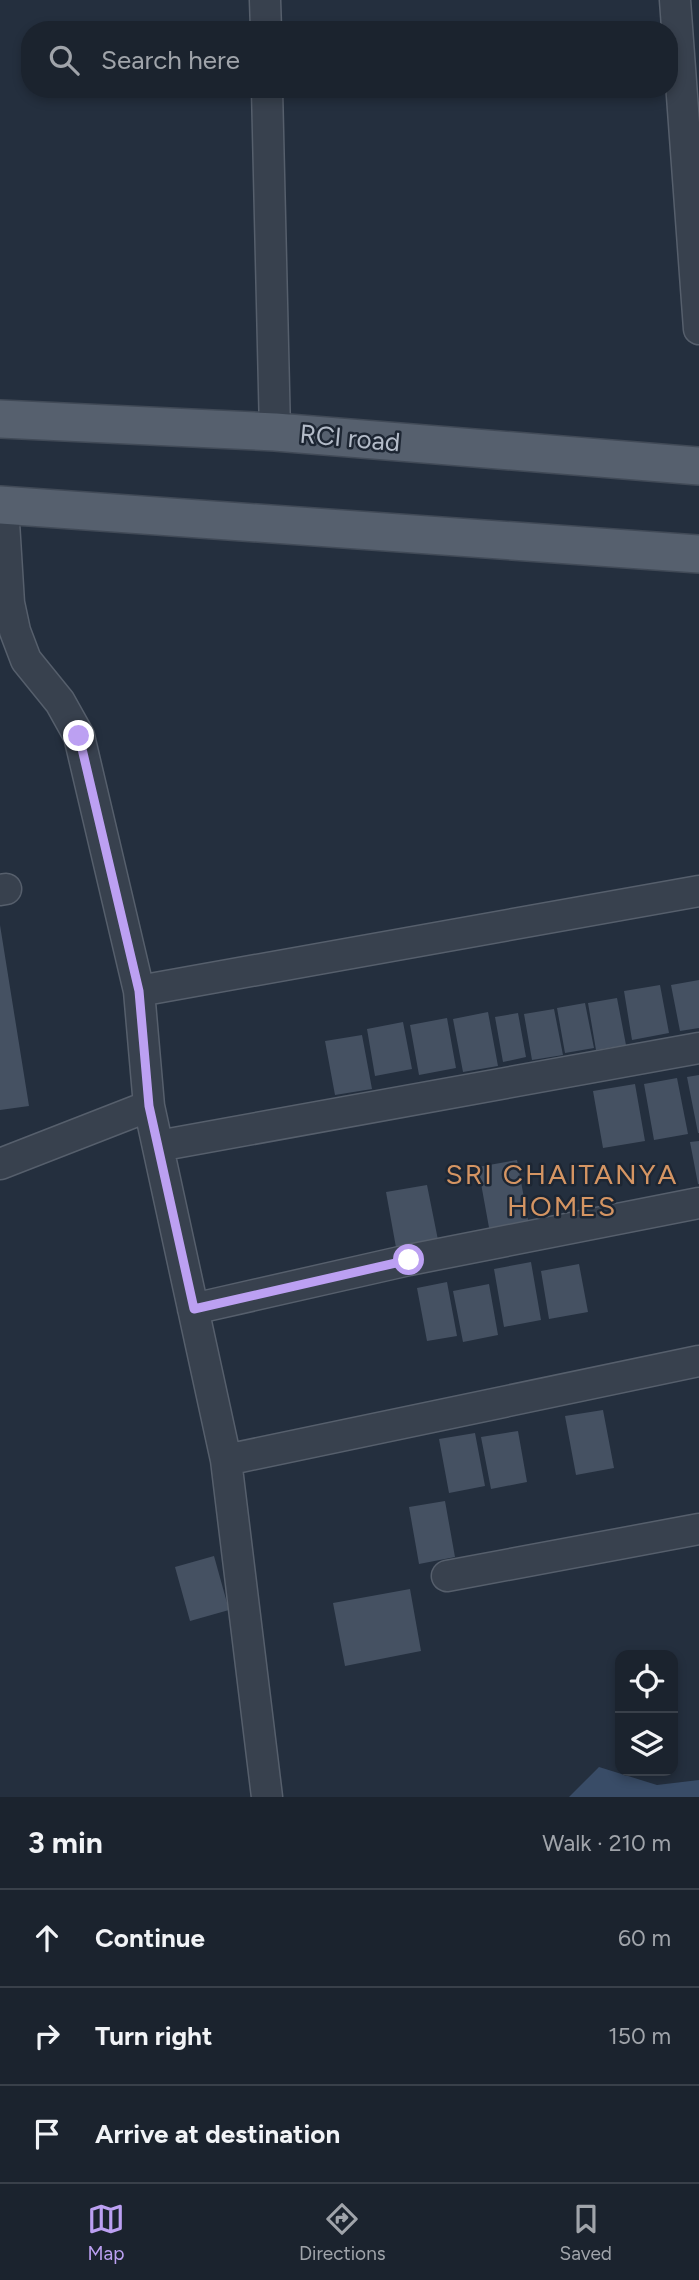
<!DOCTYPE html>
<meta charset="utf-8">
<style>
:root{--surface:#1b232e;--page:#242b36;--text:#f1f3f6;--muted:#a0a4aa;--line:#39404a;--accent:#bca0f2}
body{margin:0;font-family:Figtree,sans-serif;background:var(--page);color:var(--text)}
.controls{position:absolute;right:21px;bottom:21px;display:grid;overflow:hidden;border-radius:14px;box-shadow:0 4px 10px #0003}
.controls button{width:63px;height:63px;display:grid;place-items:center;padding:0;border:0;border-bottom:2px solid var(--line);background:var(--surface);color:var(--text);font:35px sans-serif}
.stop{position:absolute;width:21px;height:21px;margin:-16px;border:5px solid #bca0f2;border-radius:50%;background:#fff}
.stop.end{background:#bca0f2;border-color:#fff;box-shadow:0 2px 7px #0008}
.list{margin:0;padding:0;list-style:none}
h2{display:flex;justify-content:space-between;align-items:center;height:91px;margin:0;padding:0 28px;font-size:30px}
h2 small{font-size:23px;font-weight:400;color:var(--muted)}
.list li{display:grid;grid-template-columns:46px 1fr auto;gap:21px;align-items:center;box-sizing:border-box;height:98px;padding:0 28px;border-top:2px solid var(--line)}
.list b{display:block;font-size:26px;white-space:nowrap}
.list em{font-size:23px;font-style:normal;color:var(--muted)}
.icon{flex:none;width:38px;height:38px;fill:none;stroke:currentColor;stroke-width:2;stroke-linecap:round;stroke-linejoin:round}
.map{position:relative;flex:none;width:699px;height:1797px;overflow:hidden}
.search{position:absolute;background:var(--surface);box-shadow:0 4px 10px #0003;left:21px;right:21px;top:21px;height:77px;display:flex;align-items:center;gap:18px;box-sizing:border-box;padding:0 24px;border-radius:28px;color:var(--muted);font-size:26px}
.sheet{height:385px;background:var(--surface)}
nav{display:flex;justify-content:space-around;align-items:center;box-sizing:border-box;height:98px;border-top:2px solid var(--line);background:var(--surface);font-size:19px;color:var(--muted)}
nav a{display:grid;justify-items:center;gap:4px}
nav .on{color:var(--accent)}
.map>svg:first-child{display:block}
.water{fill:#394c67}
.building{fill:#455162}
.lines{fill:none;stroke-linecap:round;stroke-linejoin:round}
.minor-casing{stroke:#565f6c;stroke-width:33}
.major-casing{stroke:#414a57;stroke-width:40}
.minor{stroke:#38414e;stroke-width:30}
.major{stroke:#56606e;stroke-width:37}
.route{stroke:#bca0f2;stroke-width:9}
.labels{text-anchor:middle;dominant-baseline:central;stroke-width:5;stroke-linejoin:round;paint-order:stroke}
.street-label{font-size:26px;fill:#b4bcc9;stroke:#1d2633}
.neighbourhood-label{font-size:28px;letter-spacing:2px;fill:#d59563;stroke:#1d2633}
</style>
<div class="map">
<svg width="699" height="1797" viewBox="0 0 699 1797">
<rect width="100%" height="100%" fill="#242f3e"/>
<!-- water -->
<path class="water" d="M599 1767 657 1785 699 1780V1797H569Z"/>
<!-- building -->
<path class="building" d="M0 925 29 1106 0 1110Z
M699 980V1028L680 1031 671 985Z
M660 985 669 1033 632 1040 624 991Z
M617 998 626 1045 596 1050 588 1003Z
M585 1003 594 1048 565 1053 557 1008Z
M554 1009 563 1055 532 1060 524 1014Z
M488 1012 498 1066 463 1072 453 1019Z
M518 1013 526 1057 503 1062 495 1017Z
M447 1018 456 1068 419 1075 410 1025Z
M403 1022 412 1069 375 1076 367 1029Z
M362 1035 372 1089 335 1095 325 1041Z
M699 1075V1133H698L687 1077Z
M677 1078 688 1134 654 1140 644 1084Z
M635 1084 645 1141 603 1148 593 1091Z
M699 1141V1184H698L690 1142Z
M517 1160 529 1225 490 1233 478 1167Z
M427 1185 439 1245 397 1253 386 1192Z
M531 1262 541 1320 504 1327 494 1269Z
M579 1264 588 1312 549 1319 541 1271Z
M447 1282 457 1336 427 1341 417 1288Z
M489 1284 498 1335 463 1342 453 1291Z
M603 1410 614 1468 576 1475 565 1416Z
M518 1431 527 1482 491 1489 481 1437Z
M475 1433 485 1486 449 1493 439 1439Z
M445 1501 455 1557 419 1564 409 1507Z
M214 1556 229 1610 190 1621 175 1567Z
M410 1589 421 1651 345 1666 333 1603Z"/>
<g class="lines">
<defs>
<path id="minor" d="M265 0 266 30
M675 0 699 329
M267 89 275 432
M3 506 9 603 15 631 26 660 60 702 79 736 139 991 149 1106 226 1460 267 1797
M0 890 6 889
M139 991 699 891
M158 1146 699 1048
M0 1164 149 1106
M193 1309 409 1260 699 1203
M226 1460 699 1361
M447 1576 699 1529"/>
<path id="major" d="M0 419 275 432 699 466
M0 505 699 554"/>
</defs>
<!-- minor casing -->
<use href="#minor" class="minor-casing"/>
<!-- major casing -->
<use href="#major" class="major-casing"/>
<!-- minor -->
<use href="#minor" class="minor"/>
<!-- major -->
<use href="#major" class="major"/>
</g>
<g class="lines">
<!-- route -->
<path class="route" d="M79 736 139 991 149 1106 194 1309 409 1260"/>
</g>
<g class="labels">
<!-- street labels -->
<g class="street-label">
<text transform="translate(350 438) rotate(5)">RCI road</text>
</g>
<!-- neighbourhood labels -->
<g class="neighbourhood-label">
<text x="562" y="1174">SRI CHAITANYA<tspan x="562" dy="32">HOMES</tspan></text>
</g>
</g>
</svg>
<div class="controls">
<button><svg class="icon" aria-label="locate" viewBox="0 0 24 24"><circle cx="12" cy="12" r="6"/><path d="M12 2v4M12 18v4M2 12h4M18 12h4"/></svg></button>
<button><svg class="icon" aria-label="layers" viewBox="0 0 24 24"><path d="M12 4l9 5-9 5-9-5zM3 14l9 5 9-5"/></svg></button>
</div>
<div class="stop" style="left:409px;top:1260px"></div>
<div class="stop end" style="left:79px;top:736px"></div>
<div class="search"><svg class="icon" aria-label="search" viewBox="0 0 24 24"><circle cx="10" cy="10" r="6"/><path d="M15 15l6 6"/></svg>Search here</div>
</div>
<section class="sheet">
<h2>3 min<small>Walk · 210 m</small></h2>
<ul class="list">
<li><svg class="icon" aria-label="ahead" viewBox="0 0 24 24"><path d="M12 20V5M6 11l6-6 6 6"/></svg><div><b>Continue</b></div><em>60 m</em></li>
<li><svg class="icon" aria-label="right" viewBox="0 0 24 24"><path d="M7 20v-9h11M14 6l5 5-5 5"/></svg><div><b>Turn right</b></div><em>150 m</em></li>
<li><svg class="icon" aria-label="arrive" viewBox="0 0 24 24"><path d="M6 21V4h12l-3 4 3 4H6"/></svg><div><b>Arrive at destination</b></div></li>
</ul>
</section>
<nav>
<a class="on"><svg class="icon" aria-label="map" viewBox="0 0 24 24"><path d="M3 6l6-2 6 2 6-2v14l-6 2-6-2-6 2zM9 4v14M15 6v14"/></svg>Map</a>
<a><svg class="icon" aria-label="directions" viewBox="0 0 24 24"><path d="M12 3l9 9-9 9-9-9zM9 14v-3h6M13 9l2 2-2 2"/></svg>Directions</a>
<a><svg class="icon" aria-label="saved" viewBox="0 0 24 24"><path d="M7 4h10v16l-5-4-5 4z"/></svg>Saved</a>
</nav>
